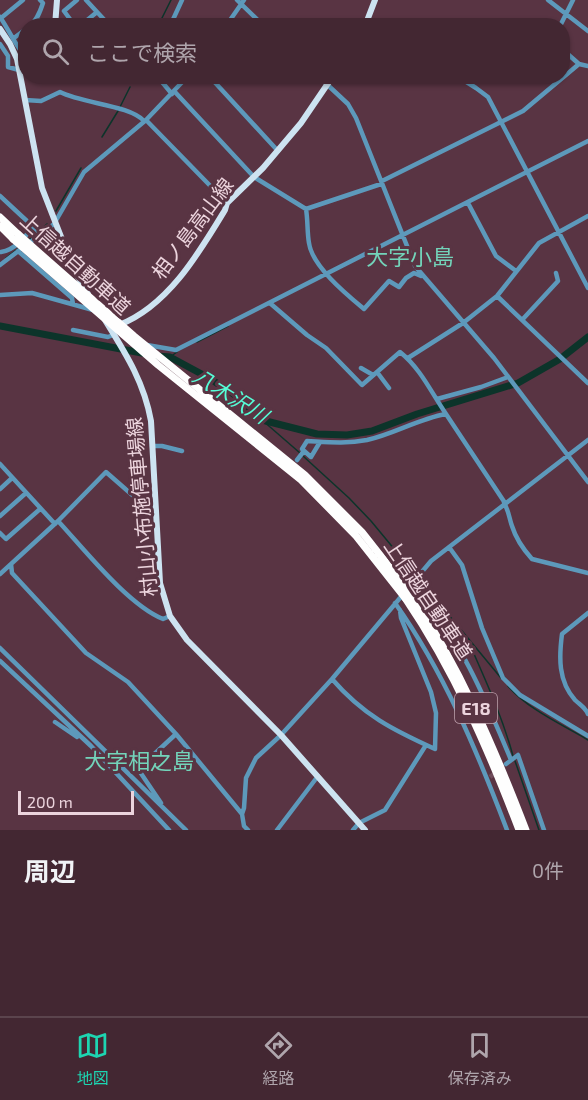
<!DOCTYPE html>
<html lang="ja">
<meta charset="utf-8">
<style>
:root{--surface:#432732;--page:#4d333e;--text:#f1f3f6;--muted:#afa5ac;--line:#5b444d;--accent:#1dd5b1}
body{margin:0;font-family:"Exo 2","Noto Sans JP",sans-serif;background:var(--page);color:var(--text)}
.scale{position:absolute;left:18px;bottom:15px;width:116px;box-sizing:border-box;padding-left:6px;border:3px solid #ecd4dd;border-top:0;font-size:16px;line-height:21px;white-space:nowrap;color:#ecd4dd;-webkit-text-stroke:4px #593443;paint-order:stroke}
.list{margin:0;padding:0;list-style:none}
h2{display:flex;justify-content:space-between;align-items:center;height:78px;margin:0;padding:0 24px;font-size:26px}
h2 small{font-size:20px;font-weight:400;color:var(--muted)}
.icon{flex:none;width:33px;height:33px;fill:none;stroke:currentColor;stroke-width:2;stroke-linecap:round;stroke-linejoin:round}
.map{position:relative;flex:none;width:588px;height:830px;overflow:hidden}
.search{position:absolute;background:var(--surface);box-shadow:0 2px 4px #0004;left:18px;right:18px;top:18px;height:66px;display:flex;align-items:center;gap:15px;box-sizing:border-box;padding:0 21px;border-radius:24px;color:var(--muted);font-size:22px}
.sheet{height:186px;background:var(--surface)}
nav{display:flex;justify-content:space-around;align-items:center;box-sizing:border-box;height:84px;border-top:2px solid var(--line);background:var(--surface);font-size:16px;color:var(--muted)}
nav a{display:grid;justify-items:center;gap:3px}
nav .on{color:var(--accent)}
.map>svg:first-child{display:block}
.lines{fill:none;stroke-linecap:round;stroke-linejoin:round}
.stream{stroke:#0c342a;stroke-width:1.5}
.river{stroke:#0c342a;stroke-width:7}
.minor-tunnel{stroke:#6f4c5a;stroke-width:4.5;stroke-dasharray:4.5 2;stroke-linecap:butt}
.minor{stroke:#5d99bb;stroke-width:4.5}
.major{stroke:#cde3f1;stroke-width:6}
.highway{stroke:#fefefe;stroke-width:7}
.highway-bridge{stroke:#fefefe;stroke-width:7}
.labels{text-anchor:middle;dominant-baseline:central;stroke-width:6;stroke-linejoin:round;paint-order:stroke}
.shield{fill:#593443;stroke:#c0a4af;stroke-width:1.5}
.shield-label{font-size:18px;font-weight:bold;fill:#ecd4dd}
.street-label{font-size:20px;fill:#ecd4dd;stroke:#593443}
.water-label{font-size:21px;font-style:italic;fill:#56fcd6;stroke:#593443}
.quarter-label{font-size:22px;fill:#73d4ba;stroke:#593443}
</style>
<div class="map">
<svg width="588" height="830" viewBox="0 0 588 830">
<rect width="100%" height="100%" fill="#593443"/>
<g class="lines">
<!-- stream -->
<path class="stream" d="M158 26 171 0
M102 137 118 111 130 87
M56 211 81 168
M30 239 47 224
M6 258 19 248
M197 342 228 326
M170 357 177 352
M262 420 300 453
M303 456 349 498 371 521 501 678
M467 638C484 677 502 715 513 756
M508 686C529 710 561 724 588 740
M515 761 539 830"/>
<!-- river -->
<path class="river" d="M0 326 147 354
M157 356 170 357 209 378 235 395 262 420 317 434 347 435 372 431 417 414 518 383 560 359 588 337"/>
<!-- minor-tunnel -->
<path class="minor-tunnel" d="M490 777 506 764"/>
<!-- minor -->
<path class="minor" d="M86 0 110 26
M237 0 264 26
M548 0 588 31
M0 17C8 28 17 49 26 57
M1 18 23 0
M37 18 43 26
M30 26C37 20 40 12 43 3L40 0
M75 26 64 11 77 0
M80 26 97 12
M170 26 182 0
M226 26 244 0
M560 26 573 0
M14 38 26 29
M0 44 8 56V67L19 70
M562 49 579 64
M157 76 172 94
M209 76 278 151
M318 76 348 104 356 118 415 266 494 358 588 482
M457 76 476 88 488 97 588 288
M175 92 254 177 306 209 381 184 382 181 523 111 579 64 588 66
M25 100 41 101 60 92C84 104 129 105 144 121
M146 120 227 203
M0 196 42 235
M468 203 496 256 516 271
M306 209C308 221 307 232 309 243 312 266 346 294 364 309L389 281 399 287 406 278 414 273 421 276
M18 251 72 298 73 304
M1 252C14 250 26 238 32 226
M0 265 54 224 84 172 146 120 188 76
M0 295 32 293 93 310
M497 296 588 383
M271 304 307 335 326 348 362 385 400 352C421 369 431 392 446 414 466 444 485 473 505 503
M522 320 558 281 556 273
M73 330 108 337 113 335
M147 345 176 350 588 141
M408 358 463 323 497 296 539 243 588 216
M361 368 373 375
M377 372 389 388
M437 399 481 387 508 377
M320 442 311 457 302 449 307 441C327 442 346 444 367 440 394 434 418 419 446 414
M152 446H162L182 451
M297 460 304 451
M0 464 55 524
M0 489 12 478
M504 503C509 511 509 518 512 526 516 539 523 549 532 559L588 573
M0 516 26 493
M58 521C84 549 128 605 163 619L170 616
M0 533 6 539 40 509
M449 547 462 565 482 628 503 678 520 695 588 736
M11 564 12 573 86 653 128 682 176 734 242 814 244 826 248 830
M0 574 58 521 106 472 146 507 156 510
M413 582C458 635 485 697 511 760
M395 603C444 672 477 751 507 830
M588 613 562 634C559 657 558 681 575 700 580 705 585 707 588 714
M0 648 186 830
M0 661 91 746 169 830
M332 679C363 715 393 730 435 749L436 713 431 692 401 618 400 610
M55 722 77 737
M506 764 518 755 544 830
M161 803 138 769 176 734
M242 814 244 808 246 778 256 758 281 735 332 679 431 561 588 440
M277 830 318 776
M353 830 359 823 385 810 426 745"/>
<!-- major -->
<path class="major" d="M55 26 57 0
M365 26 375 0
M0 29 10 44 17 59 42 188 74 270 88 294
M105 320C126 354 144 382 151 421L160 583 170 616 187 640 281 735 365 830
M119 325C168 306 199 253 225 210L227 203 263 168 301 123 333 76"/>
<!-- highway -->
<path class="highway" d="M0 217 18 234
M0 226 13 239
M410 593C460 667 494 747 526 830
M405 598C454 670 488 749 519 830"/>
<!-- highway-bridge -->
<path class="highway-bridge" d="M18 234 134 336 305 475 362 532 410 593
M13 239 158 365 301 480 356 536 405 598"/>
</g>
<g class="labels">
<!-- shield labels -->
<rect class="shield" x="455" y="693" width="42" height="30" rx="4.5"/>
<g class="shield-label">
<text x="476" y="708">E18</text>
</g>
<!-- street labels -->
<g class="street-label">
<text transform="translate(192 228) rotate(-53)">相ノ島高山線</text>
<text transform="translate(76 263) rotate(42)">上信越自動車道</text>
<text transform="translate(141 507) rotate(-95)">村山小布施停車場線</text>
<text transform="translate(429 599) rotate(56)">上信越自動車道</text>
</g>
<!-- water labels -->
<g class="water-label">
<text transform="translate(231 395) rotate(32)">八木沢川</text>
</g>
<!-- quarter labels -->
<g class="quarter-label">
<text x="410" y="256">大字小島</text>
<text x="139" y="760">大字相之島</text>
</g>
</g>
</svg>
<div class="scale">200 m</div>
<div class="search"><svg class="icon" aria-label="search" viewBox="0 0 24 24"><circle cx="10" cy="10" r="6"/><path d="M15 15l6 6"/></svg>ここで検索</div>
</div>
<section class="sheet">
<h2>周辺<small>0件</small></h2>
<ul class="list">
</ul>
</section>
<nav>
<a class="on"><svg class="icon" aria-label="map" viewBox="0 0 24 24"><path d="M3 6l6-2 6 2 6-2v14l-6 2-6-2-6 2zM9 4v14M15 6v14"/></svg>地図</a>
<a><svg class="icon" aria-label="directions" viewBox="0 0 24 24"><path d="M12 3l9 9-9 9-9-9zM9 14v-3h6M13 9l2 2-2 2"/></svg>経路</a>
<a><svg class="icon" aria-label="saved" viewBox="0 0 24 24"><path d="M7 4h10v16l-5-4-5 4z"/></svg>保存済み</a>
</nav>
